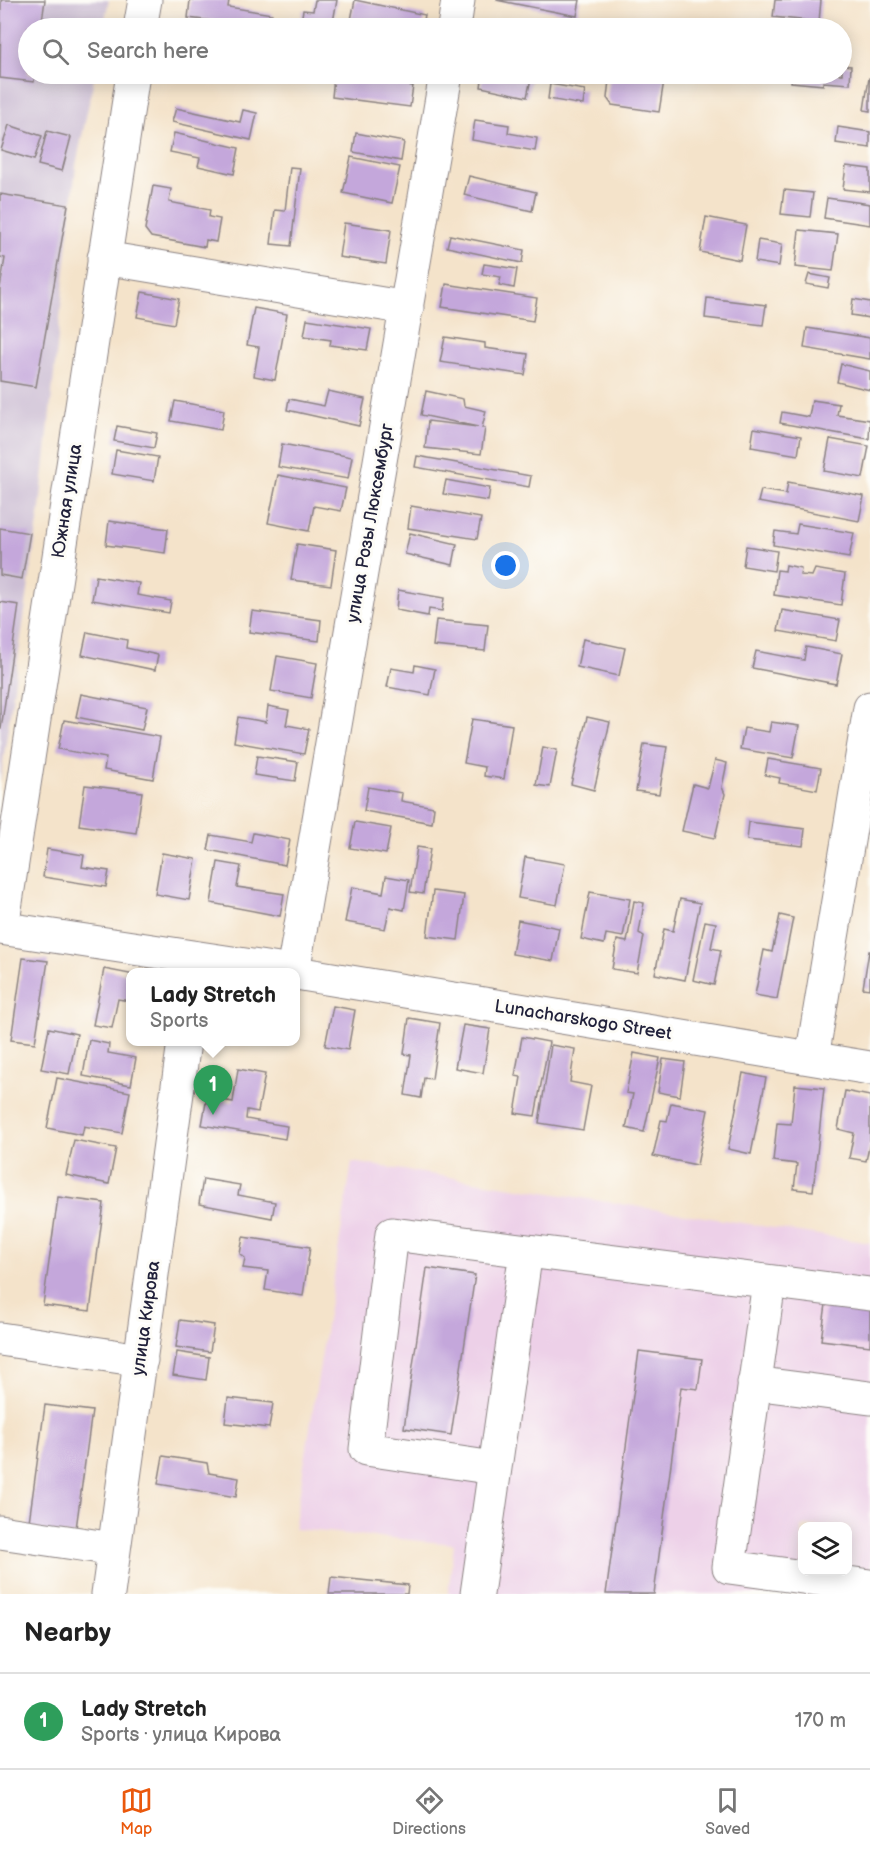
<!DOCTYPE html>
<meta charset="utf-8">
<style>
:root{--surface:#fff;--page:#f2f2f2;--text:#222;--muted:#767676;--line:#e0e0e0;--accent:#ea580c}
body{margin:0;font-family:"Balsamiq Sans",sans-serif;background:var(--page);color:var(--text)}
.controls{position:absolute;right:18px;bottom:18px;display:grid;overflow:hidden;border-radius:12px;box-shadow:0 3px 15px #0003}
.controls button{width:54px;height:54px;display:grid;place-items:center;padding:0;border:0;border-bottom:2px solid var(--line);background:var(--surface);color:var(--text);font:30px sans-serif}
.you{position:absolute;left:506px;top:566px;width:21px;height:21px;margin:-15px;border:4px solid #fff;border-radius:50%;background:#1a73e8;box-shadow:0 0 0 9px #1a73e833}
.badge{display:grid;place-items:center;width:39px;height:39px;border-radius:50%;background:var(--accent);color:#fff;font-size:20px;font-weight:700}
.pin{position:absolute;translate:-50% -50px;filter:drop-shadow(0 2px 3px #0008)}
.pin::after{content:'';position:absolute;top:32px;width:21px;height:18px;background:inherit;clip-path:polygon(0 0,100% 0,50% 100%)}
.popup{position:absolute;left:126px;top:968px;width:174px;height:78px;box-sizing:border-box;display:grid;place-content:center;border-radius:12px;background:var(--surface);filter:drop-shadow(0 2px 4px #0005);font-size:20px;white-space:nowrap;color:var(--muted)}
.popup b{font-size:22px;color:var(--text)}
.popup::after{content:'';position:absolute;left:50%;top:100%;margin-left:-12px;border:12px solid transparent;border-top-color:var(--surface)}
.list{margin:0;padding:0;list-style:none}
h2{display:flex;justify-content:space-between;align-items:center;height:78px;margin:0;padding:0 24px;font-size:26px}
h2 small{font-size:20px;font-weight:400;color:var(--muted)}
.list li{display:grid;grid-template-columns:39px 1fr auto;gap:18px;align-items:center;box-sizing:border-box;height:96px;padding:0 24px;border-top:2px solid var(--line)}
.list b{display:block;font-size:22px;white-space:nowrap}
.list p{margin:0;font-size:20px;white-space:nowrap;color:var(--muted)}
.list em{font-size:20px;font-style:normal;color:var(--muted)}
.icon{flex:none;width:33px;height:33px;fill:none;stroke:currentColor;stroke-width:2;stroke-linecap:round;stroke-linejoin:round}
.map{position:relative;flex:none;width:870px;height:1594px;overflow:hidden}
.search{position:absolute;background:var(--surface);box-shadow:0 3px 15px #0003;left:18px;right:18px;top:18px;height:66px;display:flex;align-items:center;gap:15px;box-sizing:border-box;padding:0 21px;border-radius:33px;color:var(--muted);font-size:22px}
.sheet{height:174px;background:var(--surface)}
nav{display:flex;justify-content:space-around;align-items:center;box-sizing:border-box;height:84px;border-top:2px solid var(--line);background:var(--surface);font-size:16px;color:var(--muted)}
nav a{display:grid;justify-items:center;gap:3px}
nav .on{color:var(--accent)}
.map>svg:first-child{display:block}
.built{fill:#edd0e8;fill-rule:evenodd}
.industrial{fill:#ccbed4}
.building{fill:#c4a7db}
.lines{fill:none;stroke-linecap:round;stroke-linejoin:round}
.minor-casing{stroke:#8b8282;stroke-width:35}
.minor{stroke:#fff;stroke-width:33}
.labels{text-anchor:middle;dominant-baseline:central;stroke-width:6;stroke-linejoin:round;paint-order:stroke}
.street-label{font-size:18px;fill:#22223b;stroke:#fdfcf7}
</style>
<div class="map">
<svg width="870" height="1594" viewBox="0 0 870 1594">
<rect width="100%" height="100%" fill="#fdfcf7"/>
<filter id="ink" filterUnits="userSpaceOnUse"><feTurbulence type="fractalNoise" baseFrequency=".0167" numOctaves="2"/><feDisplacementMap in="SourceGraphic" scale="12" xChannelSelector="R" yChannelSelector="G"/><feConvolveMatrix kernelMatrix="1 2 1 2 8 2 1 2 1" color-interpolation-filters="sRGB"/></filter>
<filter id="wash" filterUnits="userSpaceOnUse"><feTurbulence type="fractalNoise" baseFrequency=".008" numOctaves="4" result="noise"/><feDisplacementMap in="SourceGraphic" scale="24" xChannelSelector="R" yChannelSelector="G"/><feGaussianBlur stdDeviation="1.35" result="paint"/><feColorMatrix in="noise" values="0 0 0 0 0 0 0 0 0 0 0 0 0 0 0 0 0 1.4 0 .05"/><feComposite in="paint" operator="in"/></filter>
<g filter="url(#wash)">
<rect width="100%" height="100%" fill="#f4e3ca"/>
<!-- built -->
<path class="built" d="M352 1162 870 1243V1594H448L454 1544 294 1529ZM802 1526H848V1572H802Z"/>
<!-- industrial -->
<path class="industrial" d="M0 0H109L103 28H28V74H95L76 165 40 508 0 782Z"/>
<g id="blocks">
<!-- building -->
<path class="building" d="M1 0H45L41 28H28V74H35L34 82 0 78Z
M190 0H229L228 7 272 14 270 28 188 18Z
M315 0H337L332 28H300L303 10 313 11Z
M355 0 425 15 422 28H390L351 20Z
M496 0H580L577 16Z
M775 0H821L819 22 773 17Z
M842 65 851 66 850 84 823 82V85L791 82 792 74H842Z
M205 74H256L254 82Z
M355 74H366L365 79 413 86 410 107 332 97 334 77 355 80Z
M483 74H532L527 97 481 87Z
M616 74H665L659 112 612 105 607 98 609 80H615Z
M869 78H870V111L864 110Z
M550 84 585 90 583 105 548 99Z
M176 108 240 122 243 110 257 113 251 140 172 122Z
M475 120 509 125 508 133 537 138 535 151 472 140Z
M9 125 42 136 34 160 1 150Z
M838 127 870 132V148L836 143Z
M47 131 71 137 62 171 38 165Z
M174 133 239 148 234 174 198 166 200 158 170 152Z
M356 133 404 142 401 161 353 152Z
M351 157 400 167 392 203 343 193Z
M846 166 870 169V192L843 189Z
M290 167 300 168 291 246 271 244 275 210 285 211Z
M469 176 536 192 532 211 464 195Z
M153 186 171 189 169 202 210 210 209 217 220 219 216 242 206 240 205 247 151 237 145 229Z
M784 190 813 193 810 217 781 214Z
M0 194 68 205 36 387 0 381V288L5 258 0 257Z
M827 198 870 204V225L824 218Z
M706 217 746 225 740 260 700 252Z
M344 223 391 230 386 264 339 257Z
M799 230 838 234 833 271 795 267Z
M450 235 524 250 522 263 447 247Z
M758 240 782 244 779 266 755 262Z
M484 264 517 269 514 288 499 285 501 277 482 274Z
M809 274 830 278 828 288 806 284Z
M446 284 537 298 533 321 442 307Z
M142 292 179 299 174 324 137 317Z
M707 298 766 305 763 325 705 318Z
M853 299 870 302V318L851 315Z
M254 308 287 314 275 380 254 376 259 347 247 345Z
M307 319 371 329 367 350 330 345 331 340 304 336Z
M807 328 870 338V359L804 348Z
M445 337 485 343V348L528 354 525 375 440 362Z
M841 364 870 371V390L837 382Z
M328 391 365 399 359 426 287 410 289 399 324 406Z
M426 391 463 399 464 406 486 411 482 428H485L481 454 425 448 428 421 478 427 421 415Z
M812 400 839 404 837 415 870 420 869 439 780 423 782 412 809 417Z
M175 401 224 410 221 430 171 421Z
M117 426 157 433 154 448 114 441Z
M754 428 801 436 798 455 751 447Z
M830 439 869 446 863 478 824 471Z
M282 444 352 457 348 479 278 467Z
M116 450 158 457 154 481 112 474Z
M417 456 531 476 529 487 415 467Z
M278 475 346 488 341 511 314 506 309 531 268 523Z
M446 480 490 488 488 501 443 494Z
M788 482 864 496 859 521 758 502 761 490 786 494Z
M411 506 481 518 477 539 408 528Z
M109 521 168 529 165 553 106 545Z
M798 524 854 533 849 558 773 545 775 531 796 534Z
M0 528 30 533 22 579 0 575Z
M410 533 457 544 453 565 405 554Z
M297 544 336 550 331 585 291 580Z
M746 546 777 551 774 571 743 566Z
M786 565 801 568 800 575 812 576 815 569 845 574 841 605 774 595 777 570 785 571Z
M96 576 139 583 137 595 171 601 169 613 92 600Z
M398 590 444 598 442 611 429 609 428 616 396 610Z
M0 602 19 605 1 729H0Z
M782 610 840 620 836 641 778 631Z
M252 611 321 620 319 641 249 632Z
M436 620 488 625 485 651 433 646Z
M87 632 127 640 126 648 158 655 155 670 82 655Z
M583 639 625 648 619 676 577 667Z
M806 647 842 654 836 684 752 668 756 651 804 660Z
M277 656 317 663 311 698 271 691Z
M415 665 435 669 430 695 387 687 391 668 414 672Z
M81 694 147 707 142 730 76 717Z
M268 706 289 710 286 725 309 729 304 754 234 742 238 717 266 722Z
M587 717 610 722 594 790 571 784Z
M472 719 512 725 504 779 484 776 485 767 464 763Z
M64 720 160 737 153 779 104 770 106 758 58 749Z
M771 722 799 726 793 758 740 749 744 728 769 732Z
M644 744 667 747 659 794 636 791Z
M543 747 557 750 550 787 536 785Z
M257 756 298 762 295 781 254 775Z
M768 759 821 768 817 790 779 783 780 778 765 775Z
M715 760 727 763 722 787 725 794 715 838 682 831 693 784 708 788Z
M85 785 142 792 136 833 79 825Z
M368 787 402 793 401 801 434 807 432 823 364 811Z
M355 822 391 828 386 854 350 848Z
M749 822 805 829 803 846 747 840Z
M253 833 290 840 285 865 208 850 211 835 251 842Z
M417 847 430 849 423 894 410 892Z
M47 849 84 855 82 867 109 871 106 887 43 877Z
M162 853 196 859 189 900 155 894Z
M525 857 565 864 557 905 518 898Z
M218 862 241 866 237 887 284 894 280 916 211 903Z
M386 876 409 880 404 910 390 907 385 929 345 922 352 887 383 893Z
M433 891 464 895 458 940 427 936Z
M590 892 630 899 623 937 606 934 604 944 581 939Z
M680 899 700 903 685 980 655 974 664 929 673 931Z
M634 901 644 903 639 933 644 936 637 973 612 969 617 940 627 942Z
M780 915 793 918 777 999 755 995 764 950 772 952Z
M518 920 559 928 553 961 512 954Z
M705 921 716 923 711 948 721 950 714 985 693 980Z
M869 951H870V989L863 988Z
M23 958 48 961 35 1043 11 1040Z
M104 969 130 974V1001L118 999 112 1028 93 1025Z
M333 1006 355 1010 348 1050 325 1046Z
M409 1018 440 1023 432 1079 424 1078 421 1098 405 1095 411 1055 404 1054Z
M463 1025 490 1029 483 1073 455 1068Z
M49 1028 77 1034 69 1074 41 1069Z
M522 1037 549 1042 535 1116 515 1113 521 1077 515 1076Z
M89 1040 109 1044 108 1053 136 1058 131 1085 83 1076Z
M551 1045 575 1049 570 1082 591 1086 583 1130 539 1123Z
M634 1053 660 1058 644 1132 626 1128 633 1094 626 1093Z
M663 1059 685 1062 680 1096 658 1092Z
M238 1069 265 1074 258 1112 247 1110 246 1119 287 1126 285 1139 202 1125 207 1097 233 1102Z
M743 1073 766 1078 751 1154 728 1149Z
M57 1078 130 1092 122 1133 84 1126 82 1135 47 1128Z
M795 1085 824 1088 813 1191 794 1189 797 1164 773 1161 777 1123 791 1124Z
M845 1091 870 1096V1142L866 1161 849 1158 854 1133 838 1129Z
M671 1103 708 1110 697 1165 653 1156 661 1120 667 1121Z
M74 1140 116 1148 109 1184 66 1175Z
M203 1179 240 1185 238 1195 275 1202 272 1218 199 1204Z
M58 1197 104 1203 90 1311 43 1305Z
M243 1237 310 1247 303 1296 265 1290 268 1271 243 1268 245 1258 240 1254Z
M427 1268 475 1275 451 1435 404 1428Z
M828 1290 870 1295V1346L821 1340Z
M180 1320 214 1325 210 1352 176 1347Z
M639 1351 702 1359 698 1389 681 1387 654 1594H606Z
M177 1352 209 1357 206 1380 173 1375Z
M228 1398 273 1403 269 1428 225 1423Z
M45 1405 92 1411 75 1536 28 1529Z
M163 1456 207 1463 209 1473 239 1478 236 1497 158 1484Z
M331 1577 408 1585 407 1594H329Z"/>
</g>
</g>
<g filter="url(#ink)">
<use href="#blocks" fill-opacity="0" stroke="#8b8282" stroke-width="1.5"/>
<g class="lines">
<defs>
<path id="minor" d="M140 28 145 0
M454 28 458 0
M104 258 407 308
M0 928 292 972
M2 928 133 74
M293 972 446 74
M296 973 870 1068
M812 1058 870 708
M769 1282 729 1567 870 1586
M0 1339 141 1360
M754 1383 870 1398
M494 1468 366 1449 392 1234 870 1294
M0 1532 114 1549
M108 1594 184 1042
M477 1594 526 1251"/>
</defs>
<!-- minor casing -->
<use href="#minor" class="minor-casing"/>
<!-- minor -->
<use href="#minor" class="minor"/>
</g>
</g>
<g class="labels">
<!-- street labels -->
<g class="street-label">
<text transform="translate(67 501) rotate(-81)">Южная улица</text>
<text transform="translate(370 523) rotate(-80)">улица Розы Люксембург</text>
<text transform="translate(583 1020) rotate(9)">Lunacharskogo Street</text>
<text transform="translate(146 1318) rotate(-82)">улица Кирова</text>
</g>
</g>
</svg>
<div class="controls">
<button><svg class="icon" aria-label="layers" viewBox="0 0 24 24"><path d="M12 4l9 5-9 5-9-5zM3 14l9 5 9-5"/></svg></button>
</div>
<div class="you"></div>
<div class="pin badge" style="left:213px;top:1115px;background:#2e9e5b">1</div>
<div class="popup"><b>Lady Stretch</b>Sports</div>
<div class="search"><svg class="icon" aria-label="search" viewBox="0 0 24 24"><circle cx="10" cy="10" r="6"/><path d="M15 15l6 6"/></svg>Search here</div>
</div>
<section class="sheet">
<h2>Nearby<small></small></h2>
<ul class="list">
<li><span class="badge" style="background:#2e9e5b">1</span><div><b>Lady Stretch</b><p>Sports · улица Кирова</p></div><em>170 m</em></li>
</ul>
</section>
<nav>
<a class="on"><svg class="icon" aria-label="map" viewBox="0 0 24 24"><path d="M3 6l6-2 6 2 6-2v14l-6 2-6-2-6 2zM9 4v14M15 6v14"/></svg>Map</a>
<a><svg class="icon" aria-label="directions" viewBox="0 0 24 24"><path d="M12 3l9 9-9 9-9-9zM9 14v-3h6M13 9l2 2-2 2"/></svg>Directions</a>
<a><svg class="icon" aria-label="saved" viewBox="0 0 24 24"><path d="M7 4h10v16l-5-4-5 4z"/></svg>Saved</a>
</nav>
